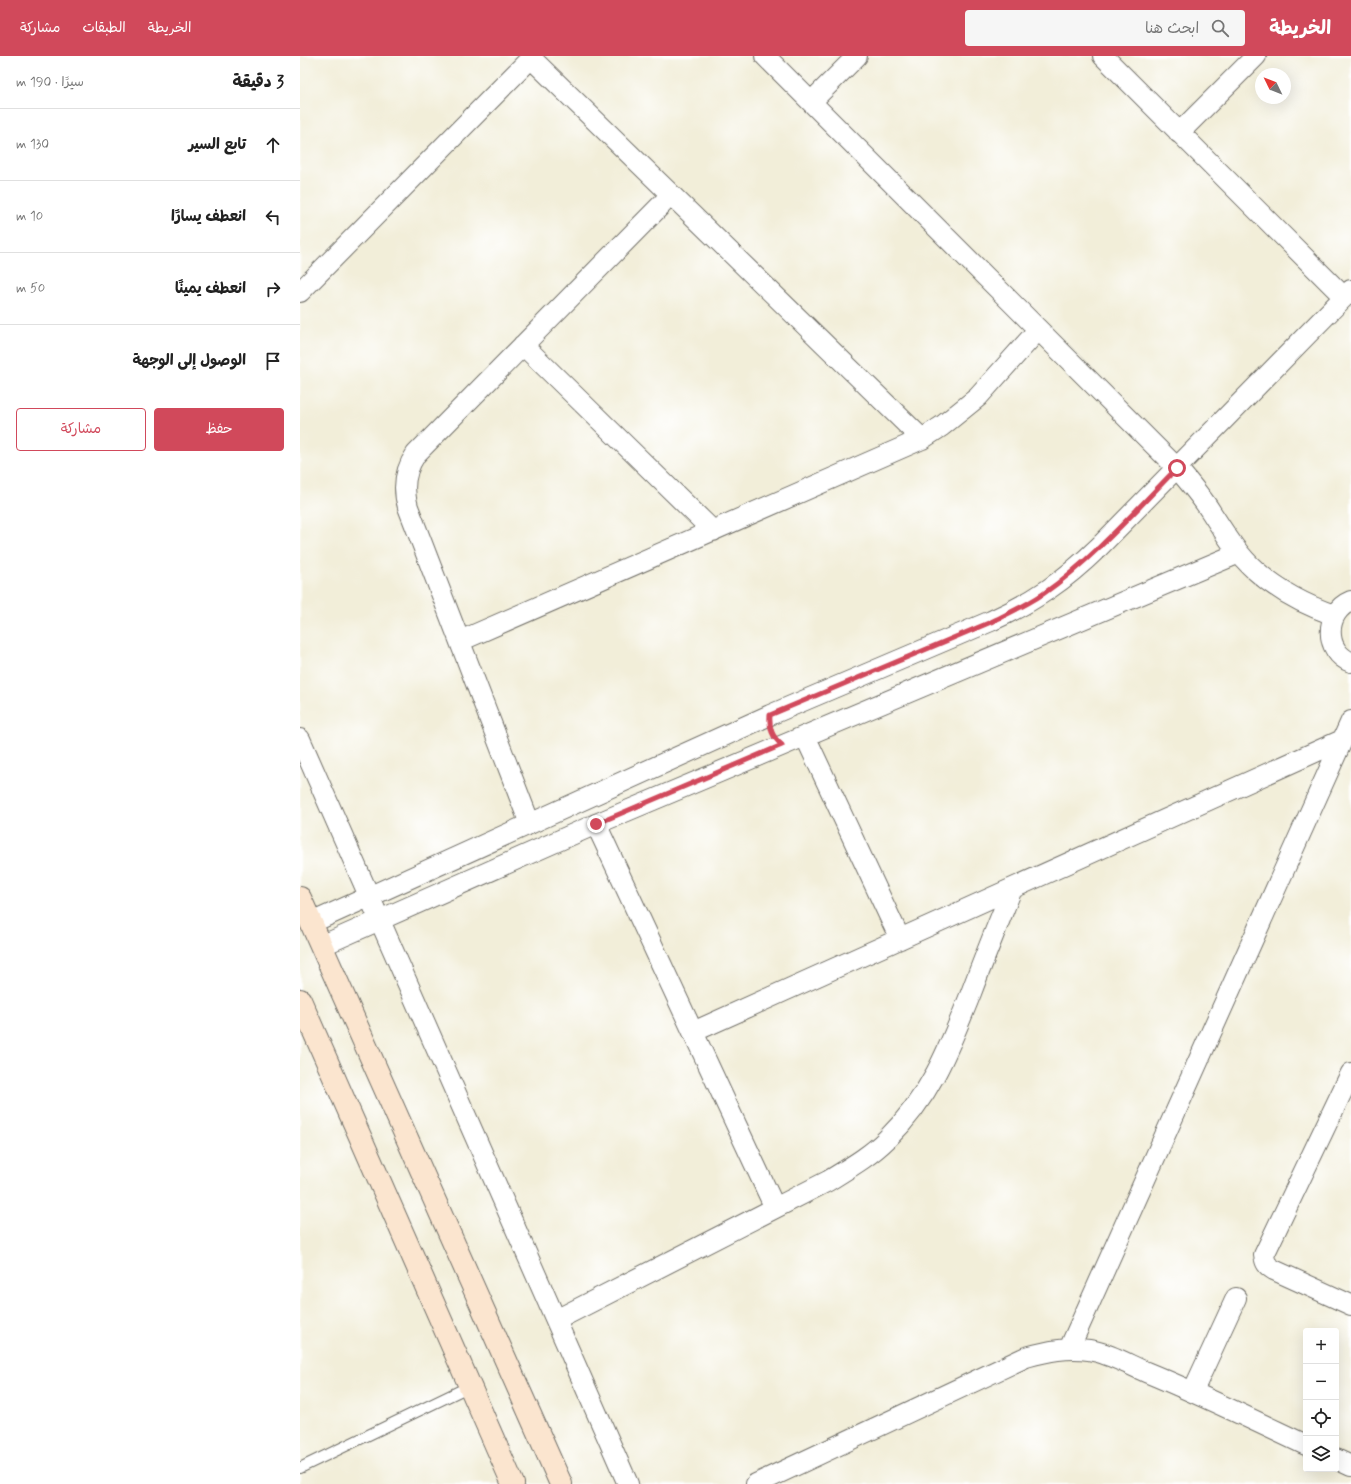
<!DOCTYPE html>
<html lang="ar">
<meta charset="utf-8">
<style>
:root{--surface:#fff;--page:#f6f6f6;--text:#222;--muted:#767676;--line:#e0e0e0;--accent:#d1495b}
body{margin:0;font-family:Mynerve,"Playpen Sans Arabic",sans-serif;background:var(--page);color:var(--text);direction:rtl}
.controls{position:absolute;right:12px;bottom:12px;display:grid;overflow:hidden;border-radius:4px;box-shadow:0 4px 16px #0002}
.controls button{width:36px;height:36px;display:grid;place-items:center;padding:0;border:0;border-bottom:1px solid var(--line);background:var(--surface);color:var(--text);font:20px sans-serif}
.compass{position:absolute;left:955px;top:12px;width:36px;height:36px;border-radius:50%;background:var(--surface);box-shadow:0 4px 16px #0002;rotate:313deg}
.stop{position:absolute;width:12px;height:12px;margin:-9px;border:3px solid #d1495b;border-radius:50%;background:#fff}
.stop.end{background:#d1495b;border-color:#fff;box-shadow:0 1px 4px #0008}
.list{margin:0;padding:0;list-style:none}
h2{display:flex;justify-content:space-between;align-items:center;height:52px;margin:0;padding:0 16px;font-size:17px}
h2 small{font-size:13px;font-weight:400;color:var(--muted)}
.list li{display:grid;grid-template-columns:26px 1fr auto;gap:12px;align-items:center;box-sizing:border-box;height:72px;padding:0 16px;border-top:1px solid var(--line)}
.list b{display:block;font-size:15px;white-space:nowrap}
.list em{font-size:13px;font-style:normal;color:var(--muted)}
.actions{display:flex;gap:8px;padding:12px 16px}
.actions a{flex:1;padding:9px 0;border:1px solid var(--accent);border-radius:4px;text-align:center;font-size:14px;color:var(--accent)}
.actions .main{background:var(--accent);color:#fff}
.icon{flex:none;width:22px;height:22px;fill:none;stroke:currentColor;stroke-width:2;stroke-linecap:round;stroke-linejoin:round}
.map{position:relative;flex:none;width:1051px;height:1428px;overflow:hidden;direction:ltr}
header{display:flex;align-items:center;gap:24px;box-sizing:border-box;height:56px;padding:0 20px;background:var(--accent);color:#fff}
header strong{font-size:19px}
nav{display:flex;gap:22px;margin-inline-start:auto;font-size:14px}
.search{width:280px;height:36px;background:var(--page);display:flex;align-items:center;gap:10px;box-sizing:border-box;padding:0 14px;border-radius:4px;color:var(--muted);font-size:15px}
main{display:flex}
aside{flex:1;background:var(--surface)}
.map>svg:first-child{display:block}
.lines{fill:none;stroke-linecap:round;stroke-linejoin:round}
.lane-casing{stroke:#716f68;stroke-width:12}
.street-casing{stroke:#716f68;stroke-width:22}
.secondary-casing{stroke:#716f68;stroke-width:24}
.lane{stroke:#fff;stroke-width:10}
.street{stroke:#fff;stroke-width:20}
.secondary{stroke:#fbe5cf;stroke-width:22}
.route{stroke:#d1495b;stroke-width:5}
</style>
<header>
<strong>الخريطة</strong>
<div class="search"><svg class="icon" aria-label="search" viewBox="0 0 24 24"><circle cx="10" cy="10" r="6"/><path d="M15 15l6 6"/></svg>ابحث هنا</div>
<nav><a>الخريطة</a><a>الطبقات</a><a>مشاركة</a></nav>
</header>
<main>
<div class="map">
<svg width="1051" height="1428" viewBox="0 0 1051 1428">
<rect width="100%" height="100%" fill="#fff"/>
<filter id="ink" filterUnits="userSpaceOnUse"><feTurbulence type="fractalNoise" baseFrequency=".025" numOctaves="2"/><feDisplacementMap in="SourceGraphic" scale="8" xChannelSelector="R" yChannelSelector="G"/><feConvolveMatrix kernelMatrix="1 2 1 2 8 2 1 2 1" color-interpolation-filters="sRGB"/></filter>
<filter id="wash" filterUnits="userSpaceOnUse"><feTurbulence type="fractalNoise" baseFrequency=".012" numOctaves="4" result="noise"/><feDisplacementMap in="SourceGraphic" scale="16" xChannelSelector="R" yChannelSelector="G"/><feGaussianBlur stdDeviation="0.9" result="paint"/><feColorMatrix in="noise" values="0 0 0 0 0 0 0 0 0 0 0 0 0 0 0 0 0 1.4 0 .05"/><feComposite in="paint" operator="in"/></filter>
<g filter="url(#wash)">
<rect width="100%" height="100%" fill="#f2eed9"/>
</g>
<g filter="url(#ink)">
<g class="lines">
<defs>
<path id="lane" d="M0 1412 170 1330"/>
<path id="street" d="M465 0 877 412C889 426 901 440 911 456 924 476 937 498 955 514 978 535 1005 549 1034 559
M803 0 1044 241
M231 2 622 383
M511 46 557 0
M879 77 956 0
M0 236 233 0
M223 289 413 475
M1051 545C1024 556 1024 596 1051 606
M160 585 622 383 642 370 678 341 738 274
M505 680 600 883
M0 683 328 1428
M230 768 108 451C102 431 105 414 116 398L371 139
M296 768 475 1152
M11 867 470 659 691 565C735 545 764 525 799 491L1051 234
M21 890 296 768 939 497
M393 976 1042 684
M1051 1017 964 1199C965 1207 967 1210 974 1214L1051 1249
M256 1264 528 1125C549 1112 570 1100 587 1083 631 1040 649 992 671 937 684 902 698 868 712 833
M769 1293 1051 665
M893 1335 936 1242
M1036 1403 1051 1410
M456 1428 726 1301C748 1295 767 1291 789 1294 809 1297 827 1308 846 1316 900 1338 953 1364 1006 1389"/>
<path id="secondary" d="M0 842 261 1428
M0 944 213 1428"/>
</defs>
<!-- lane casing -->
<use href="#lane" class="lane-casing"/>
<!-- street casing -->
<use href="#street" class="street-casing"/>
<!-- secondary casing -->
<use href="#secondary" class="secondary-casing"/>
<!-- lane -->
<use href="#lane" class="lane"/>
<!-- street -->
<use href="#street" class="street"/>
<!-- secondary -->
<use href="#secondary" class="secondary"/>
</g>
</g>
<g class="lines" filter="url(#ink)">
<!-- route -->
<path class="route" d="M296 768 482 689C472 681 469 672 470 659L691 566C709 557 727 549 743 538 793 503 834 456 877 412"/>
</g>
</svg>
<div class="controls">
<button>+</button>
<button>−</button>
<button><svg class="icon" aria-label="locate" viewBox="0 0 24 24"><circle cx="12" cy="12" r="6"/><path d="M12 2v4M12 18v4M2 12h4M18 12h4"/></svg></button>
<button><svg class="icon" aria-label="layers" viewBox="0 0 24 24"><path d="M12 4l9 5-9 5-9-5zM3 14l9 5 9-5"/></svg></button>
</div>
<svg class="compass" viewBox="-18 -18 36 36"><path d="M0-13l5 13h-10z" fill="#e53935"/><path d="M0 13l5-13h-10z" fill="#767676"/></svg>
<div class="stop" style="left:877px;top:412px"></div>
<div class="stop end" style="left:296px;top:768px"></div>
</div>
<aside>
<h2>3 دقيقة<small>سيرًا · 190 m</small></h2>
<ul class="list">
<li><svg class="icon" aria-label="ahead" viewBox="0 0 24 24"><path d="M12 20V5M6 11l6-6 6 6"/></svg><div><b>تابع السير</b></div><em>130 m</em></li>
<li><svg class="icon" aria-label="left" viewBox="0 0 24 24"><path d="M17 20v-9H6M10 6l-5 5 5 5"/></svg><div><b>انعطف يسارًا</b></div><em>10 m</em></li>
<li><svg class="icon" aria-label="right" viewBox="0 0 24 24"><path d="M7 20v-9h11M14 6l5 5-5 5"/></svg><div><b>انعطف يمينًا</b></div><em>50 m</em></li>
<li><svg class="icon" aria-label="arrive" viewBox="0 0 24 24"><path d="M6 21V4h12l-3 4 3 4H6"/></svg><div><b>الوصول إلى الوجهة</b></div></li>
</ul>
<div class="actions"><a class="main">حفظ</a><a>مشاركة</a></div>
</aside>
</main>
